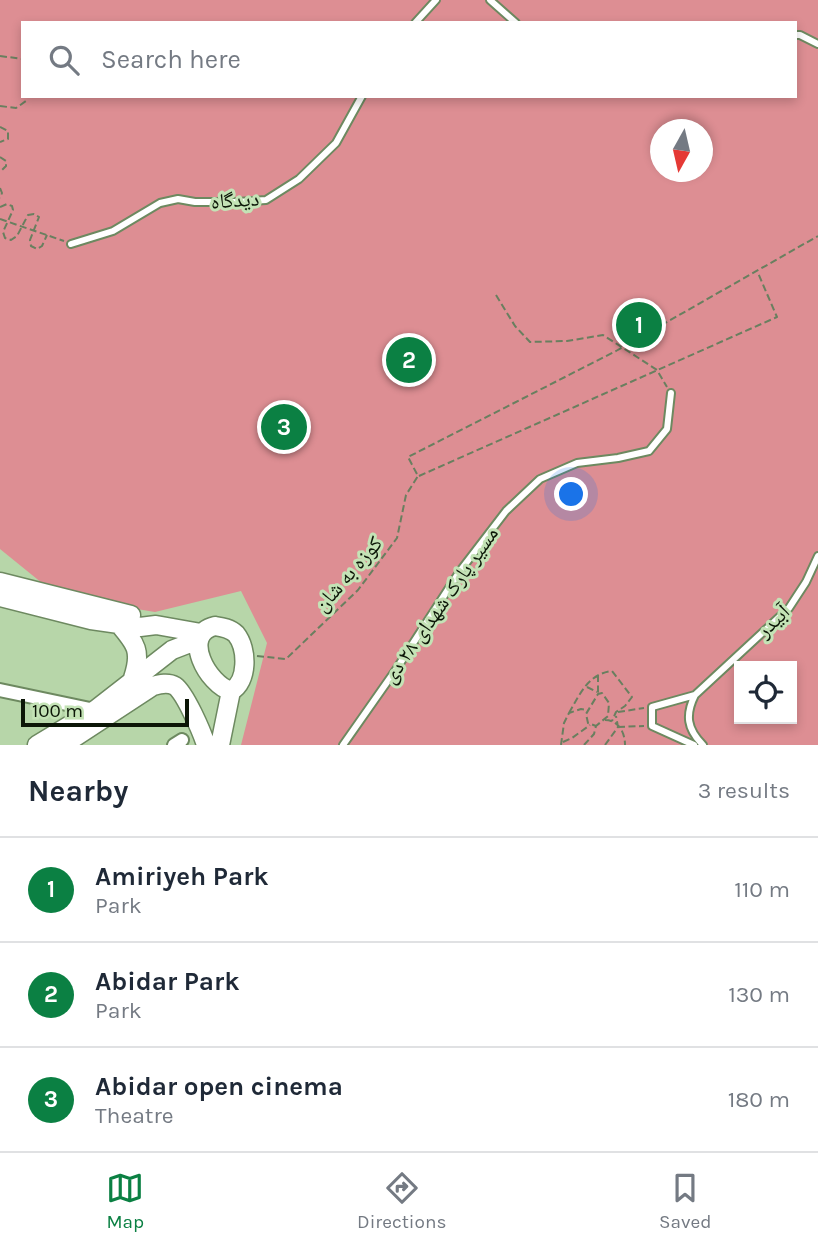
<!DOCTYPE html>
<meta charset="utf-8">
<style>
:root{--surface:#fff;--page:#f6f6f7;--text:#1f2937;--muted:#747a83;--line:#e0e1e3;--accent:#0b8043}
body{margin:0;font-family:Karla,"Noto Naskh Arabic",sans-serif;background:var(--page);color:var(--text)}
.controls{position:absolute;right:21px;bottom:21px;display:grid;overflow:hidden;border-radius:0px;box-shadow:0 4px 10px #0003}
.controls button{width:63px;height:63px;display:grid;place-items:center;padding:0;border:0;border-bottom:2px solid var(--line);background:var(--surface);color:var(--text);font:35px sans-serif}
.compass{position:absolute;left:650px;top:119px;width:63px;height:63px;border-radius:50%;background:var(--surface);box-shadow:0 4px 10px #0003;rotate:188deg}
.scale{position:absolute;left:21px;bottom:18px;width:168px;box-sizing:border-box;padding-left:7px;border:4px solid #0c1607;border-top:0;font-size:19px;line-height:24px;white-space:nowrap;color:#0c1607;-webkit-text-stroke:5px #c4e3b6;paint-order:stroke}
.you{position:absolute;left:572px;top:495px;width:24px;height:24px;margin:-18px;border:5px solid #fff;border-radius:50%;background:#1a73e8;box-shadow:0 0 0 10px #1a73e833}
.badge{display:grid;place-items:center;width:46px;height:46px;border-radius:50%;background:var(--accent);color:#fff;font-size:23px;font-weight:700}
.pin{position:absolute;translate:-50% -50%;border:4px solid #fff;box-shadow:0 2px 7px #0006}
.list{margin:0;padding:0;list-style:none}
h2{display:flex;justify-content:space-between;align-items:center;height:91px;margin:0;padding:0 28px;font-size:30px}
h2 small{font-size:23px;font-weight:400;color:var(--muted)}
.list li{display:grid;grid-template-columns:46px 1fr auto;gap:21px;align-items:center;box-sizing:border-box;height:105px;padding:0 28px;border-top:2px solid var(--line)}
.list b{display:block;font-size:26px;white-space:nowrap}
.list p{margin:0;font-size:23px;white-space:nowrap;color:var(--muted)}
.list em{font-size:23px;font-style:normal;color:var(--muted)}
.icon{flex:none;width:38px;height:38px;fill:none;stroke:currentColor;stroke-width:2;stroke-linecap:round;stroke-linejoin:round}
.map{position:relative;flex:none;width:818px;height:745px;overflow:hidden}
.search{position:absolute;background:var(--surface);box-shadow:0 4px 10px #0003;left:21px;right:21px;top:21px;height:77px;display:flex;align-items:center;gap:18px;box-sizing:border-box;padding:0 24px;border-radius:0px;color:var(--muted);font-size:26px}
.sheet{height:406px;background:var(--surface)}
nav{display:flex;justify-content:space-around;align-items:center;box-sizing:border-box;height:98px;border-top:2px solid var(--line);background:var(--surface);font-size:19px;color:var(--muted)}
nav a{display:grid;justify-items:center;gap:4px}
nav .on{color:var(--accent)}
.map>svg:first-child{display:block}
.green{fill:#dd8e93;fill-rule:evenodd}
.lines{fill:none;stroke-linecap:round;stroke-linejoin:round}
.lane-casing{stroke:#6d8960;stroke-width:10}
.street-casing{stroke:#6d8960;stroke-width:16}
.secondary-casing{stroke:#6d8960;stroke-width:21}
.path{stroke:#697f5f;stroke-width:2;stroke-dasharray:7 3.5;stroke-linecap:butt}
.lane{stroke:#fff;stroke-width:6}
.street{stroke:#fff;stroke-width:12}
.secondary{stroke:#fff;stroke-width:18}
.labels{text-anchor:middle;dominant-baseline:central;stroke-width:6;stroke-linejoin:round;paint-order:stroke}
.street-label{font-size:21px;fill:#0c1607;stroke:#c4e3b6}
</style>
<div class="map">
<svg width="818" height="745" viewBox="0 0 818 745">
<rect width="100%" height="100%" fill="#b7d6a9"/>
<!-- green -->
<path class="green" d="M0 0H818V745H241L267 643 241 591 155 612 58 596 0 549ZM23 23H795V96H23ZM660 130H702V172H660ZM739 666H792V719H739Z"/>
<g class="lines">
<defs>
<path id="lane" d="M490 0 516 23
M415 23 436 0
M795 35H800L818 44
M71 244 113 231 160 203 178 199 195 202H237L266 200 299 179 336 143 362 96
M343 745 397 668 460 571 506 511 540 479 577 463 618 458 649 451 667 429 671 393
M694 745 652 726V707L695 695
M703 745C687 729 685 715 695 695L789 608 806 582 818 556"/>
<path id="street" d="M0 690 95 710
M174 745 182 740"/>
<path id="secondary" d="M0 582 131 615
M0 597 91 620 140 627 156 625 201 633
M119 624C136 644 142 651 133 678
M215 626C222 627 230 628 236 634 248 649 248 682 231 691 208 685 180 634 215 626Z
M37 745 95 710 172 650 198 640
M63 745 153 686C160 684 168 682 175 686 185 693 202 732 206 745
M220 745 231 691"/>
</defs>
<!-- lane casing -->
<use href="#lane" class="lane-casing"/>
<!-- street casing -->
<use href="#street" class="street-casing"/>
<!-- secondary casing -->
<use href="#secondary" class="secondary-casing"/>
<!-- path -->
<path class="path" d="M116 23 127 22
M0 56 23 59
M0 106 16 108 26 101 27 96
M0 127 8 131V139L0 142
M0 157 6 161V166L0 172
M0 188 2 193 0 198
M0 207 7 204 12 206 13 210 3 232 5 238 11 240 17 236 28 215 34 214 39 217 30 240 31 246 37 249 42 246 47 235
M0 219 64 241
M496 295 515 326 530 342 567 341 603 335 657 370 667 387
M419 476 777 317 758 273
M257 656 286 659 358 590 397 538 406 495 418 476 408 457 616 351 818 236
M598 675V693
M587 687 597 692
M618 712 644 708
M569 713C580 694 588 674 612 671L632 697 625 706 616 712 612 721
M605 720C619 720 625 733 625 745
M618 727 644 726
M563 742 572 738 590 725
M561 745 564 723 569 713 581 709 588 710
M584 745 594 734 596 726 608 716 609 703 602 693 598 694 586 714 588 723 596 726
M605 745 618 727 616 716"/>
<!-- lane -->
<use href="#lane" class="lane"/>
<!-- street -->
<use href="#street" class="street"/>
<!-- secondary -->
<use href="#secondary" class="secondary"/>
</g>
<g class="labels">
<!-- street labels -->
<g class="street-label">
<text transform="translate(235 200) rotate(-4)">دیدگاه</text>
<text transform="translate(348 574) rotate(-49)">کوزه به شان</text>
<text transform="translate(440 605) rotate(-55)">مسیر پارک شهدای ۲۸ دی</text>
<text transform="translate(773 621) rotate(-44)">آبیدر</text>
</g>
</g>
</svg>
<div class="controls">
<button><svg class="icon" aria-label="locate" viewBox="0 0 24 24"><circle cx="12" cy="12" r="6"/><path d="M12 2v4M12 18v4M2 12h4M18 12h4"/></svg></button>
</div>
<svg class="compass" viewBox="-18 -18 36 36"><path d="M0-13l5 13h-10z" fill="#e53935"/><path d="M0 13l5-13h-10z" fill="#747a83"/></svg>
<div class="scale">100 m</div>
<div class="you"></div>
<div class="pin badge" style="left:639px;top:325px">1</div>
<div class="pin badge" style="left:409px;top:360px">2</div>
<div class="pin badge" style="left:284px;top:427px">3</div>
<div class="search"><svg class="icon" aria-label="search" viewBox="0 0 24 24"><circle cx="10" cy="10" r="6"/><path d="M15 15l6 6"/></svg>Search here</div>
</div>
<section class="sheet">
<h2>Nearby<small>3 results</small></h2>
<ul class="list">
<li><span class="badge">1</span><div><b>Amiriyeh Park</b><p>Park</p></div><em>110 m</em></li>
<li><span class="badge">2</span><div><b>Abidar Park</b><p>Park</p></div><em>130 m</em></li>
<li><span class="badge">3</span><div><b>Abidar open cinema</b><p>Theatre</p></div><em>180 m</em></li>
</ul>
</section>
<nav>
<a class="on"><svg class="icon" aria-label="map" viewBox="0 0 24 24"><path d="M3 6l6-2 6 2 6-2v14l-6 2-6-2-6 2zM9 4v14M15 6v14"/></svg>Map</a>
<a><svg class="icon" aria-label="directions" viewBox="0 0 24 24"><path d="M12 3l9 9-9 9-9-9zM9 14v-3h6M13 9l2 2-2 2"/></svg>Directions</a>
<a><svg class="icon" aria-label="saved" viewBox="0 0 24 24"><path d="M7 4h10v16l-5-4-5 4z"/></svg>Saved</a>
</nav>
